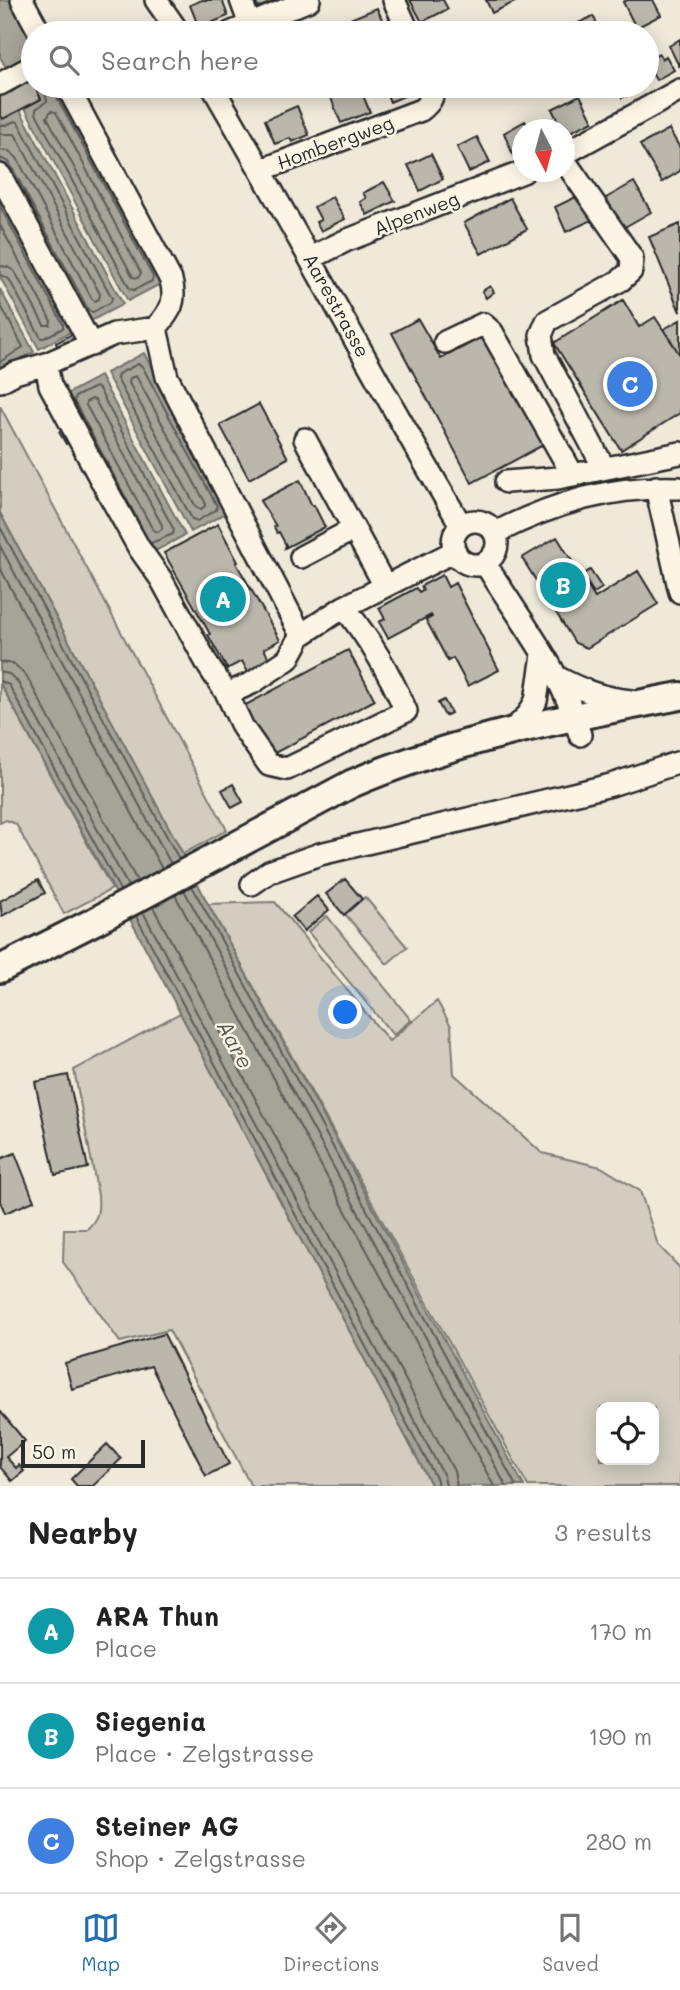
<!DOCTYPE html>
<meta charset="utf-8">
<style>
:root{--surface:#fff;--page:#f6f6f6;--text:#222;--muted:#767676;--line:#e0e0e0;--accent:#1f6fb2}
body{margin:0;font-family:Mali,sans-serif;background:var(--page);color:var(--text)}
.controls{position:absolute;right:21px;bottom:21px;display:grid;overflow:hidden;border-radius:14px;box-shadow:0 4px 18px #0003}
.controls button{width:63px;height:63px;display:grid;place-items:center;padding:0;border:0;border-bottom:2px solid var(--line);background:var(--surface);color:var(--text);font:35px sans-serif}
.compass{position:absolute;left:512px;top:119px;width:63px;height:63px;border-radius:50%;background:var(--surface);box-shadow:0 4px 18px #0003;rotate:174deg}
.scale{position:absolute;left:21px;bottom:18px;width:124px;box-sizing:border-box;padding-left:7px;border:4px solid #2b2b2b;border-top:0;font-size:19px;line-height:24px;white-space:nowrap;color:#2b2b2b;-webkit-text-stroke:5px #fcf5e5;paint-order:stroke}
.you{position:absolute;left:346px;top:1013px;width:24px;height:24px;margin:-18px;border:5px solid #fff;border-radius:50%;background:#1a73e8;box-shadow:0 0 0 10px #1a73e833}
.badge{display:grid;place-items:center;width:46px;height:46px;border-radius:50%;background:var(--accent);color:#fff;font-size:23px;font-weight:700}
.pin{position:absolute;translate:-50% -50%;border:4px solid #fff;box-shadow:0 2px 7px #0006}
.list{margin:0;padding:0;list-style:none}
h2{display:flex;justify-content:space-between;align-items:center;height:91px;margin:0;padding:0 28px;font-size:30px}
h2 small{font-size:23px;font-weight:400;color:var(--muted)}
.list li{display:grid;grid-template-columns:46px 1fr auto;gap:21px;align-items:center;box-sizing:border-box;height:105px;padding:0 28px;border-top:2px solid var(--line)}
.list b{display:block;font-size:26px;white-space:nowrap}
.list p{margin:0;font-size:23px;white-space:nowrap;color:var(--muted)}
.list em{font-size:23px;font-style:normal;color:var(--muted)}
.icon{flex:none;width:38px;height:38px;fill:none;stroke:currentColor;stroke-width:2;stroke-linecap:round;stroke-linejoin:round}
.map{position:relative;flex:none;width:680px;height:1486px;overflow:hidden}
.search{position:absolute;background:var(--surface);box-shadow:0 4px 18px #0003;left:21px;right:21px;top:21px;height:77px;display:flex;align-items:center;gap:18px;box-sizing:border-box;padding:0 24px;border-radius:38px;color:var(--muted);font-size:26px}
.sheet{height:406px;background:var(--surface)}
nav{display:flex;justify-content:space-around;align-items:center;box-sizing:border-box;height:98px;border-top:2px solid var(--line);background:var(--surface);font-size:19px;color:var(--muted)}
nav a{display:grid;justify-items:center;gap:4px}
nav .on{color:var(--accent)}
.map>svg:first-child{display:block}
.green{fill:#d2cdc0;stroke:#7e7c76;stroke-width:2;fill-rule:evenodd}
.water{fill:#a6a399;stroke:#75736d;stroke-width:2}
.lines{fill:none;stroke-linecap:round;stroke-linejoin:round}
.shore{stroke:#5c5b57;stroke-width:2}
.building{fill:#bcb7ac;stroke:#2b2b2b;stroke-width:2}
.minor-casing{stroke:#2b2b2b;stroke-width:26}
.major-casing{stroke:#2b2b2b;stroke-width:32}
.minor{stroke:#fcf5e5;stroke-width:21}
.major{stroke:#fcf5e5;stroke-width:26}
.labels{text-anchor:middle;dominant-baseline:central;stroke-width:5;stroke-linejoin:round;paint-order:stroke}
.street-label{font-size:19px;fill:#2b2b2b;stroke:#fcf5e5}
.water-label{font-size:21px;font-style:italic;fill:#565552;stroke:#fcf5e5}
</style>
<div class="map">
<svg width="680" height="1486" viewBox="0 0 680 1486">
<rect width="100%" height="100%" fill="#efe9da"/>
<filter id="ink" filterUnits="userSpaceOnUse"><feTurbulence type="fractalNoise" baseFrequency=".0143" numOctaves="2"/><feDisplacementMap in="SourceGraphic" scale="14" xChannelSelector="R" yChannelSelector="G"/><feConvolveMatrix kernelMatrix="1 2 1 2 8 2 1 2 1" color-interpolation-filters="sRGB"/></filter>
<g filter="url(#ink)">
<!-- green -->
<path class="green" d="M0 406 227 830 183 854 0 513Z
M0 683 112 889 64 914 16 824 6 820 0 823Z
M365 897 407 947 387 964 345 914Z
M275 902 389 1041 437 1001 451 1026 454 1074 542 1153 601 1167 640 1191 658 1245 680 1268V1486H528L208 904ZM601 1407H654V1460H601Z
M327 916 411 1020 393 1035 308 932Z
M180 1013 432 1486H251L169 1330 120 1342 63 1262 64 1229H87C99 1218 99 1210 98 1195L74 1070Z"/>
<!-- water -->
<path class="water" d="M0 0H13L33 37V57L8 71 0 57Z
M38 86H59L164 282 128 301 25 108 41 99 37 90Z
M20 110 123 304 87 323 0 160V114Z
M0 192 74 330 39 349 0 277Z
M0 289 34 352 0 370Z
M144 353 228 512 191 532 106 373Z
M100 376 185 535 148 555 63 396Z
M0 513 183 854 208 904 524 1486H432L136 930 0 683Z"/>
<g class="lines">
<!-- shore -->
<path class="shore" d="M44 86 47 101 36 109V113L130 289 134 290 152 281 153 277 54 92V86
M51 111 56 112 141 273 138 278 133 277 47 117Z
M0 125H6L15 121 18 122 112 298 111 302 93 312 89 311 9 162 0 158
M0 134H15L100 294 99 299 95 301 92 299 17 158 9 151 0 150
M0 206 63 324V328L44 338H41L9 279 0 275
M0 225 51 321 50 325H44L15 272 8 267 0 266
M0 304 23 347 0 362
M138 364 142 366 217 506 216 510 197 521 192 519 117 379 118 374Z
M136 376 205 502V506L201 509 196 507 129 383 130 378Z
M92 399 95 400 162 525V529L158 532 153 530 86 405V402Z
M141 526 74 401 75 397 95 387 99 389 174 530 173 534 151 543
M0 527 179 859
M0 546 171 864
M0 568 162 869
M0 662 14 664 26 675 137 881
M0 672 9 674 17 681 128 886
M0 681 9 685 120 890
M192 886 516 1486
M184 890 506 1486
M175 895 494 1486
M153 907 454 1471 457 1486
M143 912 444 1476 446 1486
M136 916 437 1480V1486"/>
</g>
<!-- building -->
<path class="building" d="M202 0H222L228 16 199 28 190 5Z
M255 0H277L258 8Z
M410 0H443L448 9 422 22Z
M486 0H519L492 13Z
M627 0H653L661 15 636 28 623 2Z
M377 8 388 33H356L350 19Z
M593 16 602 33H551L566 25 568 28Z
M680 39V65L679 66 669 46Z
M659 54 662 59 666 56 674 70 656 80 647 65V60Z
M31 79 41 99 3 119 0 114V95L10 90 11 92Z
M240 86H265L243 94Z
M340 86H359L370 112 341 123 331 98 343 93Z
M383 86H406L409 94 390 102Z
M615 86H643L622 98Z
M580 95 593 121 564 135V130H562L552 109Z
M297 106 309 135 292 142 290 138 275 144 265 120Z
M525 121 530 130H522V150L513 155 504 133Z
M669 129 680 148V171L662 182 640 145Z
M477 137 490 162 469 172 457 147Z
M431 154 443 179 420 191 408 165Z
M384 182 395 201 367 215 360 202 366 198 363 193Z
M634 182 651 212 623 228 606 198Z
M580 195 592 220 566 232 555 207Z
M332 197 345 219 321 231 316 222 321 220 314 207Z
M510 198 527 229 481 254 464 223Z
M680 224V312L649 237Z
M490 286 494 292 486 298 482 291Z
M623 300 639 327 655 317 680 355V413L621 450 554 343Z
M418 319 441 359 482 337 543 445 472 483 392 333Z
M680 320V352H678L664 329Z
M74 333 79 341 60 352 56 343Z
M259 404 288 458 249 479 220 425Z
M67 428 74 440 66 444 59 432Z
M300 480 312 506 314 505 325 527 285 548 286 545 279 532 277 533 274 527 276 526 260 501Z
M218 524 238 562 236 563 280 640 264 649 271 662 249 674 242 661 227 669 208 635 210 634 164 553Z
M557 537 595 598 638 571 658 604 587 648 575 643 522 558Z
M590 570 602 588 594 593 582 575Z
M442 575 448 587 455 583 499 670 468 686 453 658 448 661 426 620 432 617 431 615 388 638 379 622 385 619 379 608 416 588 419 592 423 590 421 586Z
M348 650 375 700 269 756 242 707Z
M444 700 451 713 445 716 438 703Z
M233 784 243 802 232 808 222 790Z
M345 879 362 899 344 915 326 894Z
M38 880 45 893 2 916 0 901Z
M317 896 329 910 304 931 292 917Z
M68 1075 88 1168 55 1175 35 1082Z
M15 1153 34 1201 5 1213 0 1201V1159Z
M164 1334 229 1464 206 1476 151 1366 72 1389 65 1363Z
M0 1411 25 1441 6 1457 16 1468 19 1465 24 1471 12 1481 0 1467Z
M107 1444 121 1459 93 1486H77L71 1479Z"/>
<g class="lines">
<defs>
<path id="minor" d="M22 0 40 33
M156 0 179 33
M241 0 250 25
M394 0 409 33
M230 33 309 0
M0 84 33 66
M67 86 171 280C177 303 170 311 156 328
M212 86C297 231 375 381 461 525
M564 154 680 90
M564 160 632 258 631 271 621 280 547 321 541 335 544 355 604 468
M261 170 421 110C430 103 434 97 433 86
M0 175 91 345
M311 258 345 241 523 172
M445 342 483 324 492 332 573 475
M0 381 15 373 46 364
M305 439 385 586
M506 482 558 478 680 453
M656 487 680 592
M453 543a22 22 0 1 1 44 0a22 22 0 1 1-44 0Z
M495 533C554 503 614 485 680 488
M301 557 354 529
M485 563C518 618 563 672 580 735
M301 635 167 377 156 328 114 334 46 364 50 385 99 476 139 548 161 579 209 667 227 694 243 728 269 765 287 769 406 711C388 670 372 643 344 607
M555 676C580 690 602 698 631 701
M227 694 252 683 288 659 301 635 344 607 455 551
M511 732 528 715 536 701 543 655
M252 884 269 872 320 854 611 785 680 762"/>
<path id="major" d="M0 969 95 921 351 784C455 739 569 717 680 696"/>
</defs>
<!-- minor casing -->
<use href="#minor" class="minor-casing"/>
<!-- major casing -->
<use href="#major" class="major-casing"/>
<!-- minor -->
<use href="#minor" class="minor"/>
<!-- major -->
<use href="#major" class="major"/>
</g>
</g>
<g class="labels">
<!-- street labels -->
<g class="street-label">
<text transform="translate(335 142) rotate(-20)">Hombergweg</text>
<text transform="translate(416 213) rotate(-21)">Alpenweg</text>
<text transform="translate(337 305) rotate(61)">Aarestrasse</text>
</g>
<!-- water labels -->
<g class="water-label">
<text transform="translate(236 1044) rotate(62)">Aare</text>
</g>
</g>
</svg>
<div class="controls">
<button><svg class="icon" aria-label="locate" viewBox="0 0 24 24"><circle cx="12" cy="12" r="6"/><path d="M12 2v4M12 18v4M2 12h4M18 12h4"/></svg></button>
</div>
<svg class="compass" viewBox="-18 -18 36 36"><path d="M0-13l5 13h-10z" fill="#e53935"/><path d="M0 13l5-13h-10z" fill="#767676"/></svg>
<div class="scale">50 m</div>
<div class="you"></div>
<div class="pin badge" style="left:223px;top:599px;background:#0f9aa8">A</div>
<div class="pin badge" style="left:563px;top:585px;background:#0f9aa8">B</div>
<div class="pin badge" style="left:630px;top:384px;background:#3f7fe0">C</div>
<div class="search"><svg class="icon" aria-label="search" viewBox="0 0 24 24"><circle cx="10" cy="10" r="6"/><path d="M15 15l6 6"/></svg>Search here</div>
</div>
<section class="sheet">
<h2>Nearby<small>3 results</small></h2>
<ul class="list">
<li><span class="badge" style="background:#0f9aa8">A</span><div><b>ARA Thun</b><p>Place</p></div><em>170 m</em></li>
<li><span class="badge" style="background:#0f9aa8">B</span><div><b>Siegenia</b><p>Place · Zelgstrasse</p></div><em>190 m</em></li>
<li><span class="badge" style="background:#3f7fe0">C</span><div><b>Steiner AG</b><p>Shop · Zelgstrasse</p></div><em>280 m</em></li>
</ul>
</section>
<nav>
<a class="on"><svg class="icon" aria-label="map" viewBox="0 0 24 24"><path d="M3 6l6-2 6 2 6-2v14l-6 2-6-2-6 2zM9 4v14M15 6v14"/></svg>Map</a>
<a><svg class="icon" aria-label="directions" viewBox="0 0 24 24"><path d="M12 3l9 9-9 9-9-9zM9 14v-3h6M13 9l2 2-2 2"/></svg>Directions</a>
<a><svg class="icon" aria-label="saved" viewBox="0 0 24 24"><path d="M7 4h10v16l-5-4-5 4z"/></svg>Saved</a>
</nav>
